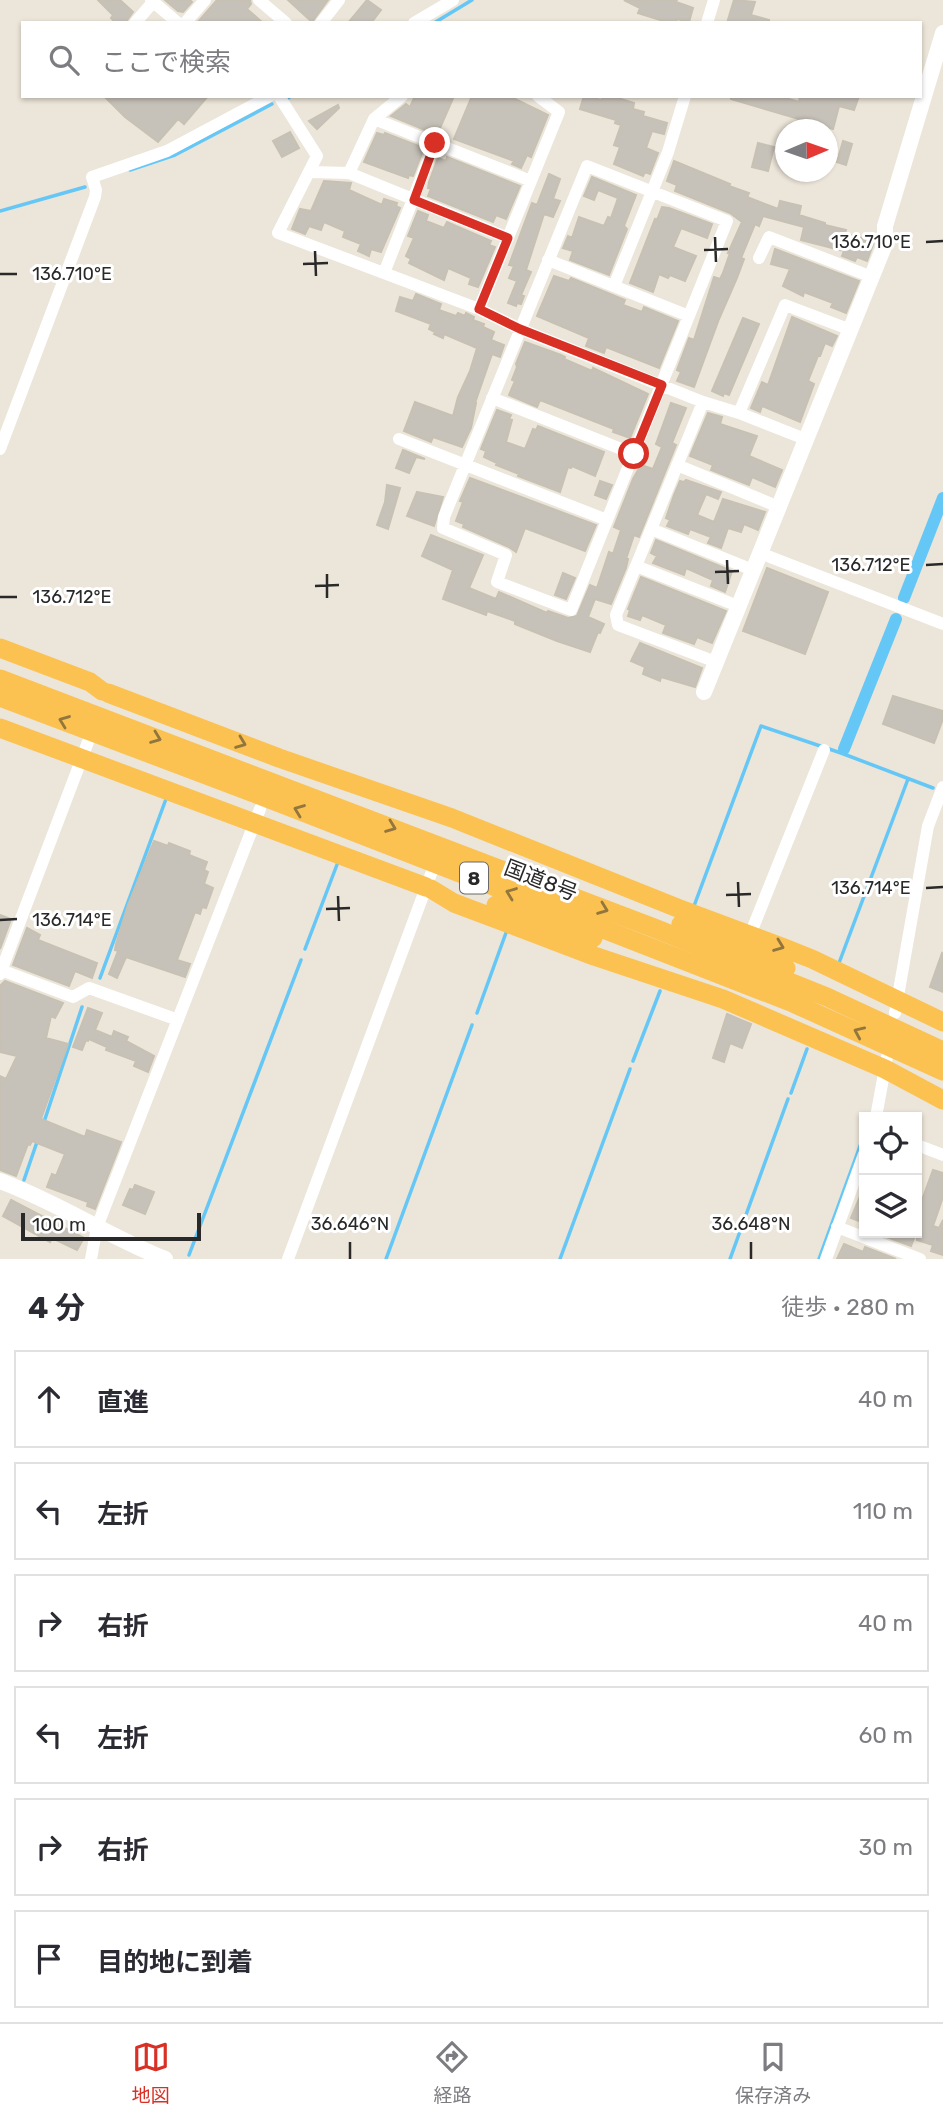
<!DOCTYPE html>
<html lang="ja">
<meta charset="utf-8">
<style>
:root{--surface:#fff;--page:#f7f7f7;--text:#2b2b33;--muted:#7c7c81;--line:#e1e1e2;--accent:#d93025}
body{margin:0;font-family:Rubik,"Noto Sans JP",sans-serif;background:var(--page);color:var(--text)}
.controls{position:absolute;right:21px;bottom:21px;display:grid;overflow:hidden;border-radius:0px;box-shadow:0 2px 5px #0004}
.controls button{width:63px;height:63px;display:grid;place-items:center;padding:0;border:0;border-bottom:2px solid var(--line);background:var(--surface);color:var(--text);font:35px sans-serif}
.compass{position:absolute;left:775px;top:119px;width:63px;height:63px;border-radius:50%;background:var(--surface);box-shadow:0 2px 5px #0004;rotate:88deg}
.scale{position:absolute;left:21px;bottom:18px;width:180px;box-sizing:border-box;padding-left:7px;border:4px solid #292929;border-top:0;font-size:19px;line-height:24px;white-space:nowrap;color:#292929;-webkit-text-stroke:5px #fff;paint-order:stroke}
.stop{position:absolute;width:21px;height:21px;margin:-16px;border:5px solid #d93025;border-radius:50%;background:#fff}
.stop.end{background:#d93025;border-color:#fff;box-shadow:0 2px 7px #0008}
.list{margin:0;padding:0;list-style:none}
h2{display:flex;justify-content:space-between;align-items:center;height:91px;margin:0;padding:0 28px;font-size:30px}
h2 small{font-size:23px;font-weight:400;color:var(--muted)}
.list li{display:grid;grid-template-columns:46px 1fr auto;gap:21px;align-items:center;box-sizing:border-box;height:98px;margin:0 14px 14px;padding:0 14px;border:2px solid var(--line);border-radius:0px}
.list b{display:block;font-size:26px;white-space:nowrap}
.list em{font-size:23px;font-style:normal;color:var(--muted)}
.icon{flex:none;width:38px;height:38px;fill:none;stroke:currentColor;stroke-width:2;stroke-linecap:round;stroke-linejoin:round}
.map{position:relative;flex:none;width:943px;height:1259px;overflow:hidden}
.search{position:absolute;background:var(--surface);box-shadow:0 2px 5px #0004;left:21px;right:21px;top:21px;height:77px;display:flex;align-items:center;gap:18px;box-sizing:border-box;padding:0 24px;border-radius:0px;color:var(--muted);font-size:26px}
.sheet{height:763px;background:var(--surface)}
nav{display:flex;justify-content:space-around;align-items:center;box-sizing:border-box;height:98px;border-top:2px solid var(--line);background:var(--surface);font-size:19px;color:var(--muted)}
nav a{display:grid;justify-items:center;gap:4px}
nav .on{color:var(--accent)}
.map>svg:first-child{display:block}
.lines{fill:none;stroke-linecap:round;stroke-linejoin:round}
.stream{stroke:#65c7f6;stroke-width:3.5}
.canal{stroke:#65c7f6;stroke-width:12}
.building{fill:#c7c2b9;stroke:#c7c1b3;stroke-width:2}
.minor{stroke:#fff;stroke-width:12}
.tertiary{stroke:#fff;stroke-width:16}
.trunk{stroke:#fcc251;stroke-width:19}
.oneway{stroke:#92763d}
.route{stroke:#d93025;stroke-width:9}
.ticks{fill:none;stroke:#292929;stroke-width:2.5}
.labels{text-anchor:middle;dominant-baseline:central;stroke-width:6;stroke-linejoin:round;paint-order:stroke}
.shield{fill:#fff;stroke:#696969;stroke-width:2}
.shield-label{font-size:19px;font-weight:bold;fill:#292929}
.street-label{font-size:21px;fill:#292929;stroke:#fff}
.ticks-label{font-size:18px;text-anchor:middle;fill:#292929;stroke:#fff;stroke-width:6;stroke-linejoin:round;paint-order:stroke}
</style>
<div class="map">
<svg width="943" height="1259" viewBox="0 0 943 1259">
<rect width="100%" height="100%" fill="#ece5d9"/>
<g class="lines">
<!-- stream -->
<path class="stream" d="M434 23 472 0
M288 98 291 96
M130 170 175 155 272 104
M0 211 85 187
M841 753 933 788
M694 906 761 726 841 753 844 749
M305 949 338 862
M839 963 908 779
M100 978 166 799
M477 1013 507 930
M633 1061 660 991
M791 1093 807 1049
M44 1122 82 1007
M24 1180 38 1139
M189 1255 301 960
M386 1259 472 1025
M560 1259 630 1069
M730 1259 788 1099
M819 1259 864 1135"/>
<!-- canal -->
<path class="canal" d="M904 598 943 498
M844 749 896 619"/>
</g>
<!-- building -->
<path class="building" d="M98 0H120L133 12 125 23H116L111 18 113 15Z
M165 0H190L192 2 183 12 178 11Z
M217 0H250L251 4 247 9 263 23H197Z
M288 0H328L312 22Z
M367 0 381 10 371 23H348Z
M624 0H677L676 2 693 8 689 22 677 19 676 23H670L638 13 640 8Z
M734 0 755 2 751 15 769 20V23H727Z
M104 96H208L184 124 178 119 158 142 125 117Z
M415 96H454L437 135 391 116 406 104 410 107Z
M472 96H509L548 115 531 157 527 155 521 168 512 164 514 161 454 139Z
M584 96 602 100 603 96H611L634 103 633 109 644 112 643 116 667 123 664 134 652 131 646 148 658 153 650 174 645 172 643 176 614 164 620 147 614 145 621 125 615 123 616 120 580 109Z
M731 96H779L799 102 800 96H859L854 110 839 106 833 129 731 99Z
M338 105 339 108 317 129 309 121Z
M290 132 299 148 282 157 273 141Z
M377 133 384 135 385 133 424 148 413 176 409 175 408 178 364 162Z
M843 141 852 144 846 165 837 162Z
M758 143 774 147 768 171 752 167Z
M447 157 520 186 506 219 496 215 493 222 428 196 431 189 428 188 429 182 438 158 446 161Z
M674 161 730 184 729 186 749 193 747 197 778 209 780 201 801 206 799 215 825 223V225L846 230 845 233 874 242 867 261 857 257 855 261 842 256 844 251 801 240 804 227 763 216 759 226 755 224 741 258 744 259 737 278 719 319 694 387 677 381 681 372 677 370 689 338 694 340 714 277 720 279 723 273 730 253H728L742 222 730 213 675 191 677 185 667 181Z
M549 174 560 179 553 199 560 201 553 217 544 214 526 270 531 272 521 295 524 296 521 304 517 303 516 306 508 303 517 281 509 278 514 266 509 265 532 203 537 205Z
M592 177 636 195 624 226 627 229 609 275 570 260 573 251 563 248 568 236 572 238 579 217 604 226 608 217 611 218 618 198 598 190 594 200 584 196Z
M324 181 351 183 349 190 382 205 384 199 397 203 396 206 400 208 381 252 371 249 369 256 358 251 361 244 343 237 345 231 324 222 321 230 309 226 305 234 292 229 300 209 311 211Z
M662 207 669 208 712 224 707 238 681 228 673 247 696 256 685 281 670 275 668 278 659 274 653 292 630 283 655 219 657 220Z
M418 211 428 215 426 221 444 228 447 222 491 241 489 245 495 247 478 287 469 284 471 278 448 268 444 280 409 263 411 259 406 256 414 238 408 236Z
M775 249 859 281 846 313 831 307 833 303 804 292 803 296 783 286 790 269 771 264Z
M554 276 569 281 571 278 625 300 623 305 642 312 644 307 678 321 659 368 606 347 604 353 586 346 589 338 537 316Z
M416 294 441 304 439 310 456 316 458 313 465 316 466 313 474 317 473 320 484 324 483 327 494 332 491 340 504 345 500 357 492 354 475 403H476L471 428 462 447 433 437 431 442 404 431 415 402 453 416 458 397 470 371 477 348 444 334 443 338 434 334 435 332 429 329 431 324 396 311 400 297 413 301Z
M792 317 837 336 832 346 825 343 820 356H818L808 381 814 384 800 422 762 406 760 412 751 408 762 382 768 385Z
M743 318 759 324 729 395 724 393 723 396 712 391Z
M525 342 561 355 565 357 564 359 592 371 593 368 648 394 630 438 613 432 614 429 540 400 537 407 509 395 515 381 512 380 517 367 516 364Z
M671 403 686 408 672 443 676 445 639 537 634 535 626 559H628L626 568 611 604 595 599 588 617 604 624 600 633 598 632 590 652 557 641 515 624V621L487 611 486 615 443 599 453 570 422 556 431 535 483 555 469 588 496 599 499 592 547 613 548 611 568 618 577 616 590 585 597 588 609 552 613 554 621 530 614 527 633 479 641 465 653 469 662 447 656 444Z
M497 410 511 415 509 419 512 420 506 442 525 449 533 429 536 430 538 426 604 452 595 476 572 466 571 468 568 467 560 492 518 476 519 474 496 465 497 463 484 457 486 451 481 449Z
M708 413 722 417 720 424 757 436 749 456 782 470 775 487 752 477 749 485 711 470 713 465 690 456Z
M403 450 425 459 416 457 409 473 396 468Z
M470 478 596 525 585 551 525 528 516 552 509 547 463 527 464 524 456 521 463 502 460 501Z
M686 480 721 492 718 499 706 494 697 515 714 522 723 499 765 512 758 530 744 524 741 532 728 528 721 548 708 543 711 537 690 529 688 534 667 526 670 520 666 518 674 495 680 481 684 482Z
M600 481 612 485 606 499 595 495Z
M387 485 400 488 388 529 377 525 385 502Z
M417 492 443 497 434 526 407 516Z
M656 540 732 571 725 592 711 586 713 580 686 568 684 575 653 563 657 556 651 553Z
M767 568 828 592 805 654 743 631Z
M563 573 575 578 566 599 555 595Z
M641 577 726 611 712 643 697 637 694 644 663 633 666 625 642 615 640 620 628 616 630 610 628 609Z
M640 643 702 668 695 687 661 677 660 681 643 674 645 667 631 661Z
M893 696 943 711V719L934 743 883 724Z
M154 841 168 846 169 843 190 851 189 855 207 862 204 870 208 872 204 884 213 888 206 908 202 907 200 914 195 912 177 960 190 964 185 977 126 957 117 978 109 974 118 951 115 950 116 944 128 905Z
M0 915 11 919 0 949Z
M27 928 40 935 38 940 97 963 92 978 75 971 69 986 13 965Z
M942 953 943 954V992L930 987Z
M5 981 63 1003 55 1018 51 1016 46 1038 68 1044 41 1119 85 1137 87 1130 121 1142 95 1209 87 1206 88 1202 47 1187 52 1174 56 1176 65 1154 32 1141 30 1145 28 1144 16 1176 0 1170V1076L6 1079 17 1056 0 1052 1 985Z
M88 1008 102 1013 95 1030 112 1037 114 1031 128 1037 126 1041 154 1056 148 1072 134 1066 136 1061 106 1050 107 1047 89 1039 88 1041 86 1040 82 1050 73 1047Z
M727 1014 751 1024 742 1048 730 1043 724 1062 713 1058Z
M933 1170 943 1173V1197L933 1226 939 1228 943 1220V1255L931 1251 933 1245 917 1240V1214Z
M135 1185 154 1192 145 1214 123 1205 130 1189 133 1190Z
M864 1187V1223L851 1218Z
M11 1200 84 1238 77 1250 52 1238 50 1242 3 1216Z
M876 1233H916L911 1246Z
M844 1244 863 1252 865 1247 896 1259H837Z"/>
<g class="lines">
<!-- minor -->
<path class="minor" d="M151 0 178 23
M259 0 286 23
M135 23 153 2
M185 23 205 0
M321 23 339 0
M414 23 453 0
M707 23 714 0
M279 96 317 156 278 233 479 309 520 329 703 402 739 413 805 439
M374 119 531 181
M587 166 727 221 571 610 497 582 506 555 443 528 444 517Z
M311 172 349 173 508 238
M349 173 374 119 402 96
M759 258 769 237 872 277
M548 260 689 316
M384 273 435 143
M614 286 668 152 685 96
M479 309 559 112 538 96
M492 398 634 454
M703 402 616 615 618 625 716 662
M739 413 785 305 851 330
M399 439 607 520
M0 449 95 197 96 190 92 177 167 151 270 96
M677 465 779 507
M651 529 753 570
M760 553 943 624
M636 566 738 606
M750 935 824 750
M1 970 73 997 89 988 178 1020
M0 974 88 742
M895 1013 928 826 943 787
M876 1117 887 1057
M917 1145 943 1155
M837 1227 920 1259
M91 1259 97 1227 260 809
M288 1259 431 874
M826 1259 864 1154"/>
<!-- tertiary -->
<path class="tertiary" d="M704 692 885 244V226L943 33
M0 1181C57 1202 108 1236 165 1259"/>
<!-- trunk -->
<path class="trunk" d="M0 648 90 682 102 691
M0 679 654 928 827 997 943 1051
M108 693 279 758 452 818 680 909 784 948 812 959 943 1022
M0 697 280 803 793 1003 943 1071
M0 728 426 887
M431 889 454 903 594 956 723 999 885 1069 943 1100
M496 905 593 938
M681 924 786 968"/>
</g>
<!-- one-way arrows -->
<defs><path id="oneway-chevron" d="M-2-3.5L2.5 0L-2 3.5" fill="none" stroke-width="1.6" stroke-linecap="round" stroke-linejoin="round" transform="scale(1.75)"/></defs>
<g class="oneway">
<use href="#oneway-chevron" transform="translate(64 721) rotate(-159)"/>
<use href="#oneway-chevron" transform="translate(156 738) rotate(21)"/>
<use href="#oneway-chevron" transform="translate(241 743) rotate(21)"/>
<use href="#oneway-chevron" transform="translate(299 810) rotate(-159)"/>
<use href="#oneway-chevron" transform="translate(391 827) rotate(21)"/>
<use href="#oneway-chevron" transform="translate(511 893) rotate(-159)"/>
<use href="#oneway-chevron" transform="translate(603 909) rotate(21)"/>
<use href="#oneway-chevron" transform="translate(779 946) rotate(21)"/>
<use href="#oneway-chevron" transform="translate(859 1032) rotate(-156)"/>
</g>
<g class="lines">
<!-- route -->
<path class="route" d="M435 143 414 200 508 238 479 309 520 329 662 385 634 454"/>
</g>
<!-- ticks -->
<path class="ticks" d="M715 237 716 262M926 242 943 241M704 250 728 249M315 251 316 276M303 264 328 263M0 274H17M727 560 728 584M926 565 943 564M715 572 739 571M327 574V598M315 586 339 585M0 597H17M738 882 739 907M926 888 943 887M726 895 751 894M338 896 339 921M326 909 350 908M0 920 17 919M350 1242V1259M751 1242V1259"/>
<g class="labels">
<!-- shield labels -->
<rect class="shield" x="460" y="862.5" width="28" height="31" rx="5"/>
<g class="shield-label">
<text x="474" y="878">8</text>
</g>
<!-- street labels -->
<g class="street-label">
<text transform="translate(541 880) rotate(21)">国道8号</text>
</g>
</g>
<g class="ticks-label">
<text x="871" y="248">136.710°E</text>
<text x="72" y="280">136.710°E</text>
<text x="871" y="571">136.712°E</text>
<text x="72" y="603">136.712°E</text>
<text x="871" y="894">136.714°E</text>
<text x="72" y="926">136.714°E</text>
<text x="350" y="1230">36.646°N</text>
<text x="751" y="1230">36.648°N</text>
</g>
</svg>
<div class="controls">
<button><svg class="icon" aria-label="locate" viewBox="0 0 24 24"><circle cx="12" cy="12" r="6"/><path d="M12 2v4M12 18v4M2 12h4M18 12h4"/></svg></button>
<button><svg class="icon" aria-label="layers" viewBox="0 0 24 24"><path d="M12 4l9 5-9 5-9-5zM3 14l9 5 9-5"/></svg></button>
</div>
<svg class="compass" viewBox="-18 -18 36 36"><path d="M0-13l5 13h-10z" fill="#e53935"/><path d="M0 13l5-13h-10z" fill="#7c7c81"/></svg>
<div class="scale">100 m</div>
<div class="stop" style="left:634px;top:454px"></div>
<div class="stop end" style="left:435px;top:143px"></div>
<div class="search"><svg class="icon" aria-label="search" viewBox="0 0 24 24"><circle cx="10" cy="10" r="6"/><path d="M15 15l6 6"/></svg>ここで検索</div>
</div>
<section class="sheet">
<h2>4 分<small>徒歩 · 280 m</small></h2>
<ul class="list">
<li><svg class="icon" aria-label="ahead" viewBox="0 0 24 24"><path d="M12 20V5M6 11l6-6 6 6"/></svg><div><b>直進</b></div><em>40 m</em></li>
<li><svg class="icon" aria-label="left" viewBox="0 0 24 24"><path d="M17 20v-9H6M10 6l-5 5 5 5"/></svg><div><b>左折</b></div><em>110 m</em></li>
<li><svg class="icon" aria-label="right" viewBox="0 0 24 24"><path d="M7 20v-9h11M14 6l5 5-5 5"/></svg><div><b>右折</b></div><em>40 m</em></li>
<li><svg class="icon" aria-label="left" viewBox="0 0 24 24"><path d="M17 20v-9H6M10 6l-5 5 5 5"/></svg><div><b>左折</b></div><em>60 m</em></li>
<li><svg class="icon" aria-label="right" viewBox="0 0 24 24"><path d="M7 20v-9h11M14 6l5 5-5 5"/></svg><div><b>右折</b></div><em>30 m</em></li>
<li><svg class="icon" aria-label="arrive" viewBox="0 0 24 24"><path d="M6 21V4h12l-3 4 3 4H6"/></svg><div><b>目的地に到着</b></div></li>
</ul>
</section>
<nav>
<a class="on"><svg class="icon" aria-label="map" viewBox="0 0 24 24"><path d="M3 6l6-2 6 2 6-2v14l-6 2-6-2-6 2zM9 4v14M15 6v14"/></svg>地図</a>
<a><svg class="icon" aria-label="directions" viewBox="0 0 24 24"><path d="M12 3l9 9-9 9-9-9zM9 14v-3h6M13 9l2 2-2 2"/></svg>経路</a>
<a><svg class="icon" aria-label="saved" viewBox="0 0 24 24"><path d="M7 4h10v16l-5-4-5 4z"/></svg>保存済み</a>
</nav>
